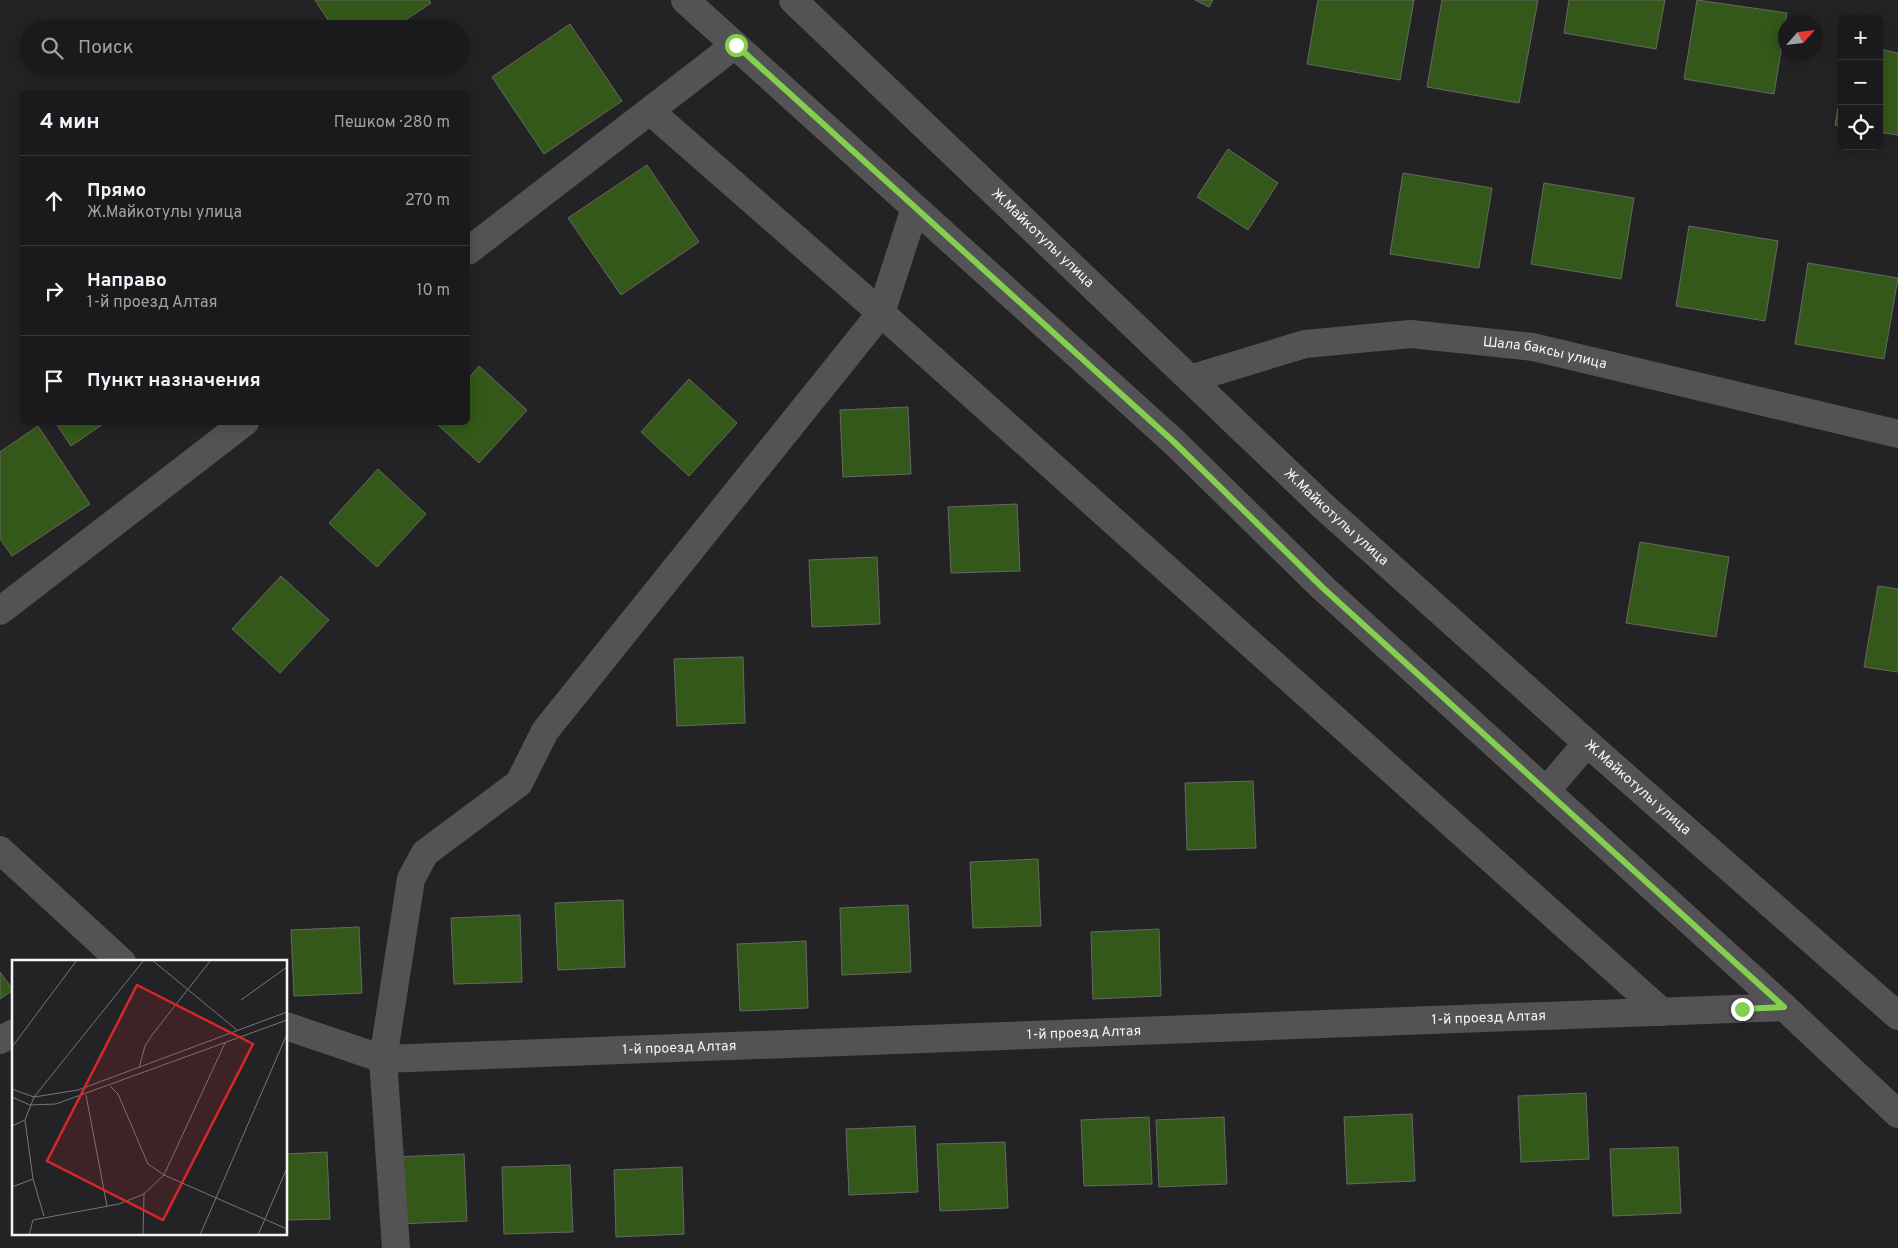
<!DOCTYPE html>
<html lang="ru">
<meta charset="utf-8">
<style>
:root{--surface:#1a1a1c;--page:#232325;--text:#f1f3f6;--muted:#9fa1a3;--line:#38383b}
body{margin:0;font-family:Overpass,sans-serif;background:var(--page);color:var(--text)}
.controls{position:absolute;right:15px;top:15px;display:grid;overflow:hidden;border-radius:8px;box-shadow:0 2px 12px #0003}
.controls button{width:45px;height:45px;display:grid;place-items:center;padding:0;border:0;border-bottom:1px solid var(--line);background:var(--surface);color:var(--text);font:25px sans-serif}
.compass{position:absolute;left:1778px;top:15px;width:45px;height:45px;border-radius:50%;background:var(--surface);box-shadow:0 2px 12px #0003;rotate:63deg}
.stop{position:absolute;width:15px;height:15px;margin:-11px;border:4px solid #84d04e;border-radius:50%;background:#fff}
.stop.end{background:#84d04e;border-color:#fff;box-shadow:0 1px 5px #0008}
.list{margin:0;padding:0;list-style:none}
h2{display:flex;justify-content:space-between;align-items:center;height:65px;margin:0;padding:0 20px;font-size:21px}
h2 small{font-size:16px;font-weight:400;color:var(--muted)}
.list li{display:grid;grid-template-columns:32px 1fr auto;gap:15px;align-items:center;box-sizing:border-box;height:90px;padding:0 20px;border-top:1px solid var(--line)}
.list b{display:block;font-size:19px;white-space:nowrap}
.list p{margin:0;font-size:16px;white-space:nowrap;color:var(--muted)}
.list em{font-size:16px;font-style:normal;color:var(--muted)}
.icon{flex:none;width:28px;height:28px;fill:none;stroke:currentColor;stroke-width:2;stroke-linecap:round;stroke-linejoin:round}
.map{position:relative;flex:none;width:1898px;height:1248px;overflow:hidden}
.search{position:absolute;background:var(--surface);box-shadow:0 2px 12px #0003;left:20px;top:20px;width:450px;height:55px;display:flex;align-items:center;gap:12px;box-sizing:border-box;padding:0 18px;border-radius:28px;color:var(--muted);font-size:19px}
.panel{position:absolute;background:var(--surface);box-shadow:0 2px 12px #0003;left:20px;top:90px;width:450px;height:335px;border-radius:8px}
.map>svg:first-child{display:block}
.building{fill:#345819;stroke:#666864}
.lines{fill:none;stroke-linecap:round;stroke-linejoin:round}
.minor{stroke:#535254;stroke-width:28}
.route{stroke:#84d04e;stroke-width:6}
.labels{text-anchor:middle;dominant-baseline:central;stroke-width:4.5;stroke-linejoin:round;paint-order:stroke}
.street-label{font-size:14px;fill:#f5f5f7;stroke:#1a191c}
.inset-road{fill:none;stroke:#77777a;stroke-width:1}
.view{fill:#d62828;fill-opacity:0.15;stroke:#d62828;stroke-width:2.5}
.inset-edge{fill:none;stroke:#f5f5f7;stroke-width:2.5}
</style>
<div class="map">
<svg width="1898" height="1248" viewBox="0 0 1898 1248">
<rect width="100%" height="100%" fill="#232326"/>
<!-- building -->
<path class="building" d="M315 0H429L431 3 392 29H334Z
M1195 0H1213L1209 7Z
M1318 0H1414L1400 80 1307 64Z
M1442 0H1538L1519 103 1427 87Z
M1569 0H1665L1656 49 1564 33Z
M1697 0 1787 13 1774 94 1684 79Z
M570 24 622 101 544 154 492 77Z
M1879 49 1898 53V135L1879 132Z
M1842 86V126L1835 125Z
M1228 149 1278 183 1248 230 1197 197Z
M647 165 699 242 621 295 568 218Z
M1403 173 1492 188 1479 268 1390 254Z
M1544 183 1634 198 1621 279 1531 264Z
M1689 226 1778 241 1765 321 1676 306Z
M1808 263 1898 278 1884 359 1795 344Z
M479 366 527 410 479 463 435 422H468V379Z
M689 379 737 423 689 476 641 432Z
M908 407 911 474 843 477 840 410Z
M55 422H106L71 446Z
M38 426 90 504 12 556 0 539V452Z
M378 469 426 514 377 567 329 523Z
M1017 504 1020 571 951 573 948 507Z
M1640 542 1729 557 1716 637 1626 623Z
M877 557 880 624 812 627 809 560Z
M281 576 329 620 280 673 232 629Z
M1878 586 1898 589V672L1864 667Z
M743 657 745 723 677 726 674 659Z
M1253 781 1256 848 1187 850 1185 783Z
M1038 859 1041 926 973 928 970 862Z
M623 900 625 967 558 970 555 903Z
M908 905 911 972 842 975 840 908Z
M520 915 522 982 454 984 451 918Z
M359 927 362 993 294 996 291 930Z
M1159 929 1161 996 1093 999 1091 932Z
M806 941 808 1008 740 1011 737 944Z
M0 972 13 990 0 999Z
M1586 1093 1589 1159 1521 1162 1518 1096Z
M1412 1114 1415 1181 1347 1184 1344 1117Z
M1149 1117 1152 1184 1084 1186 1081 1120Z
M1224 1117 1227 1184 1159 1187 1156 1120Z
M915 1126 918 1192 849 1195 846 1129Z
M1005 1142 1008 1208 940 1211 937 1144Z
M1678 1147 1681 1213 1613 1216 1610 1149Z
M327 1152 330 1219 286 1220V1154Z
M464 1154 467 1221 399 1224 396 1157Z
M570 1165 573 1232 504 1234 502 1167Z
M682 1167 684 1234 616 1237 614 1170Z"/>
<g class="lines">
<!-- minor -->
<g class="minor">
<path d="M685 0 1174 442 1323 588 1784 1007 1898 1114"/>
<path id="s1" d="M793 0 1323 506 1587 743 1898 1016"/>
<path d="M650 111 881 313 1662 1012"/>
<path d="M468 251 735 45"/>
<path id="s2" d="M1190 379 1305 344 1411 334 1533 347 1898 434"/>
<path d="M0 611 245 422"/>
<path d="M1546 791 1587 743"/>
<path d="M0 850 122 962"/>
<path id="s3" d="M286 1026 383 1059 1784 1007"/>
<path d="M0 1040 14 1033"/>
<path d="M396 1248 383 1059 411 879 425 853 519 783 545 731 881 313 915 208"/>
</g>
</g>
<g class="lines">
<!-- route -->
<path class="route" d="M736 45 1174 442 1323 588 1784 1007 1742 1009"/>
</g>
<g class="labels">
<!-- street labels -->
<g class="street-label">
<text stroke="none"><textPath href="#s1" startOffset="345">Ж.Майкотулы улица</textPath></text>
<text stroke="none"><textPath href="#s2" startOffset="362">Шала баксы улица</textPath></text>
<text stroke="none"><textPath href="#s1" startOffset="750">Ж.Майкотулы улица</textPath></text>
<text stroke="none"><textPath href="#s1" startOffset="1155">Ж.Майкотулы улица</textPath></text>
<text stroke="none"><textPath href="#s3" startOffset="1209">1-й проезд Алтая</textPath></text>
<text stroke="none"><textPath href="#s3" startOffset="804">1-й проезд Алтая</textPath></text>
<text stroke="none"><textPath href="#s3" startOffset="399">1-й проезд Алтая</textPath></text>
</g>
</g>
<!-- overview -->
<g transform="translate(12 960)">
<rect width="275" height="275" fill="#232326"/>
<path class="inset-road" d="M140 0 225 70M229 40 275 7M0 87 65 0M127 108 133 86 140 75 199 0M98 126 106 134 136 204 152 215 275 269M0 129 22 137 66 130 275 52M74 135 95 246M0 137 18 145 44 144 275 60M0 166 13 160 22 137 132 0M21 219 32 256M0 227 21 219 13 160M17 275 21 260 107 244 132 234 152 215 213 83M131 275 132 234M188 275 275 74M246 275 275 208"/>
<path class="view" d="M125 25 241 84 151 260 35 201Z"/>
<rect width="275" height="275" class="inset-edge"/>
</g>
</svg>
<div class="controls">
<button>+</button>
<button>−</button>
<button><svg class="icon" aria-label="locate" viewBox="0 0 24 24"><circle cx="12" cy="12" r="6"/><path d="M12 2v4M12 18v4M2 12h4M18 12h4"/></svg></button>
</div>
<svg class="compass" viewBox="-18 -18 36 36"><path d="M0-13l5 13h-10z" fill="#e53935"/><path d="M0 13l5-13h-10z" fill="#9fa1a3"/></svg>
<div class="stop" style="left:736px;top:45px"></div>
<div class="stop end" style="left:1742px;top:1009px"></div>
<div class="search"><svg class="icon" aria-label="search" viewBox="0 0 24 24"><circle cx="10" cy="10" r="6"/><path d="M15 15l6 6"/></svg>Поиск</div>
<section class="panel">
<h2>4 мин<small>Пешком · 280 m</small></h2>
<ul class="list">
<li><svg class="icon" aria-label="ahead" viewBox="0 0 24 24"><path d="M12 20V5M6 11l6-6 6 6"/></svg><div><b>Прямо</b><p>Ж.Майкотулы улица</p></div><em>270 m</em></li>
<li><svg class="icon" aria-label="right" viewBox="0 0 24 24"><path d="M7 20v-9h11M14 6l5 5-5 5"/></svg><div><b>Направо</b><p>1-й проезд Алтая</p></div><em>10 m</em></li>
<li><svg class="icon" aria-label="arrive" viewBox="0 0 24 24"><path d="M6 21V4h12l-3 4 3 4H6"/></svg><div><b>Пункт назначения</b></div></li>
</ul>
</section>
</div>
